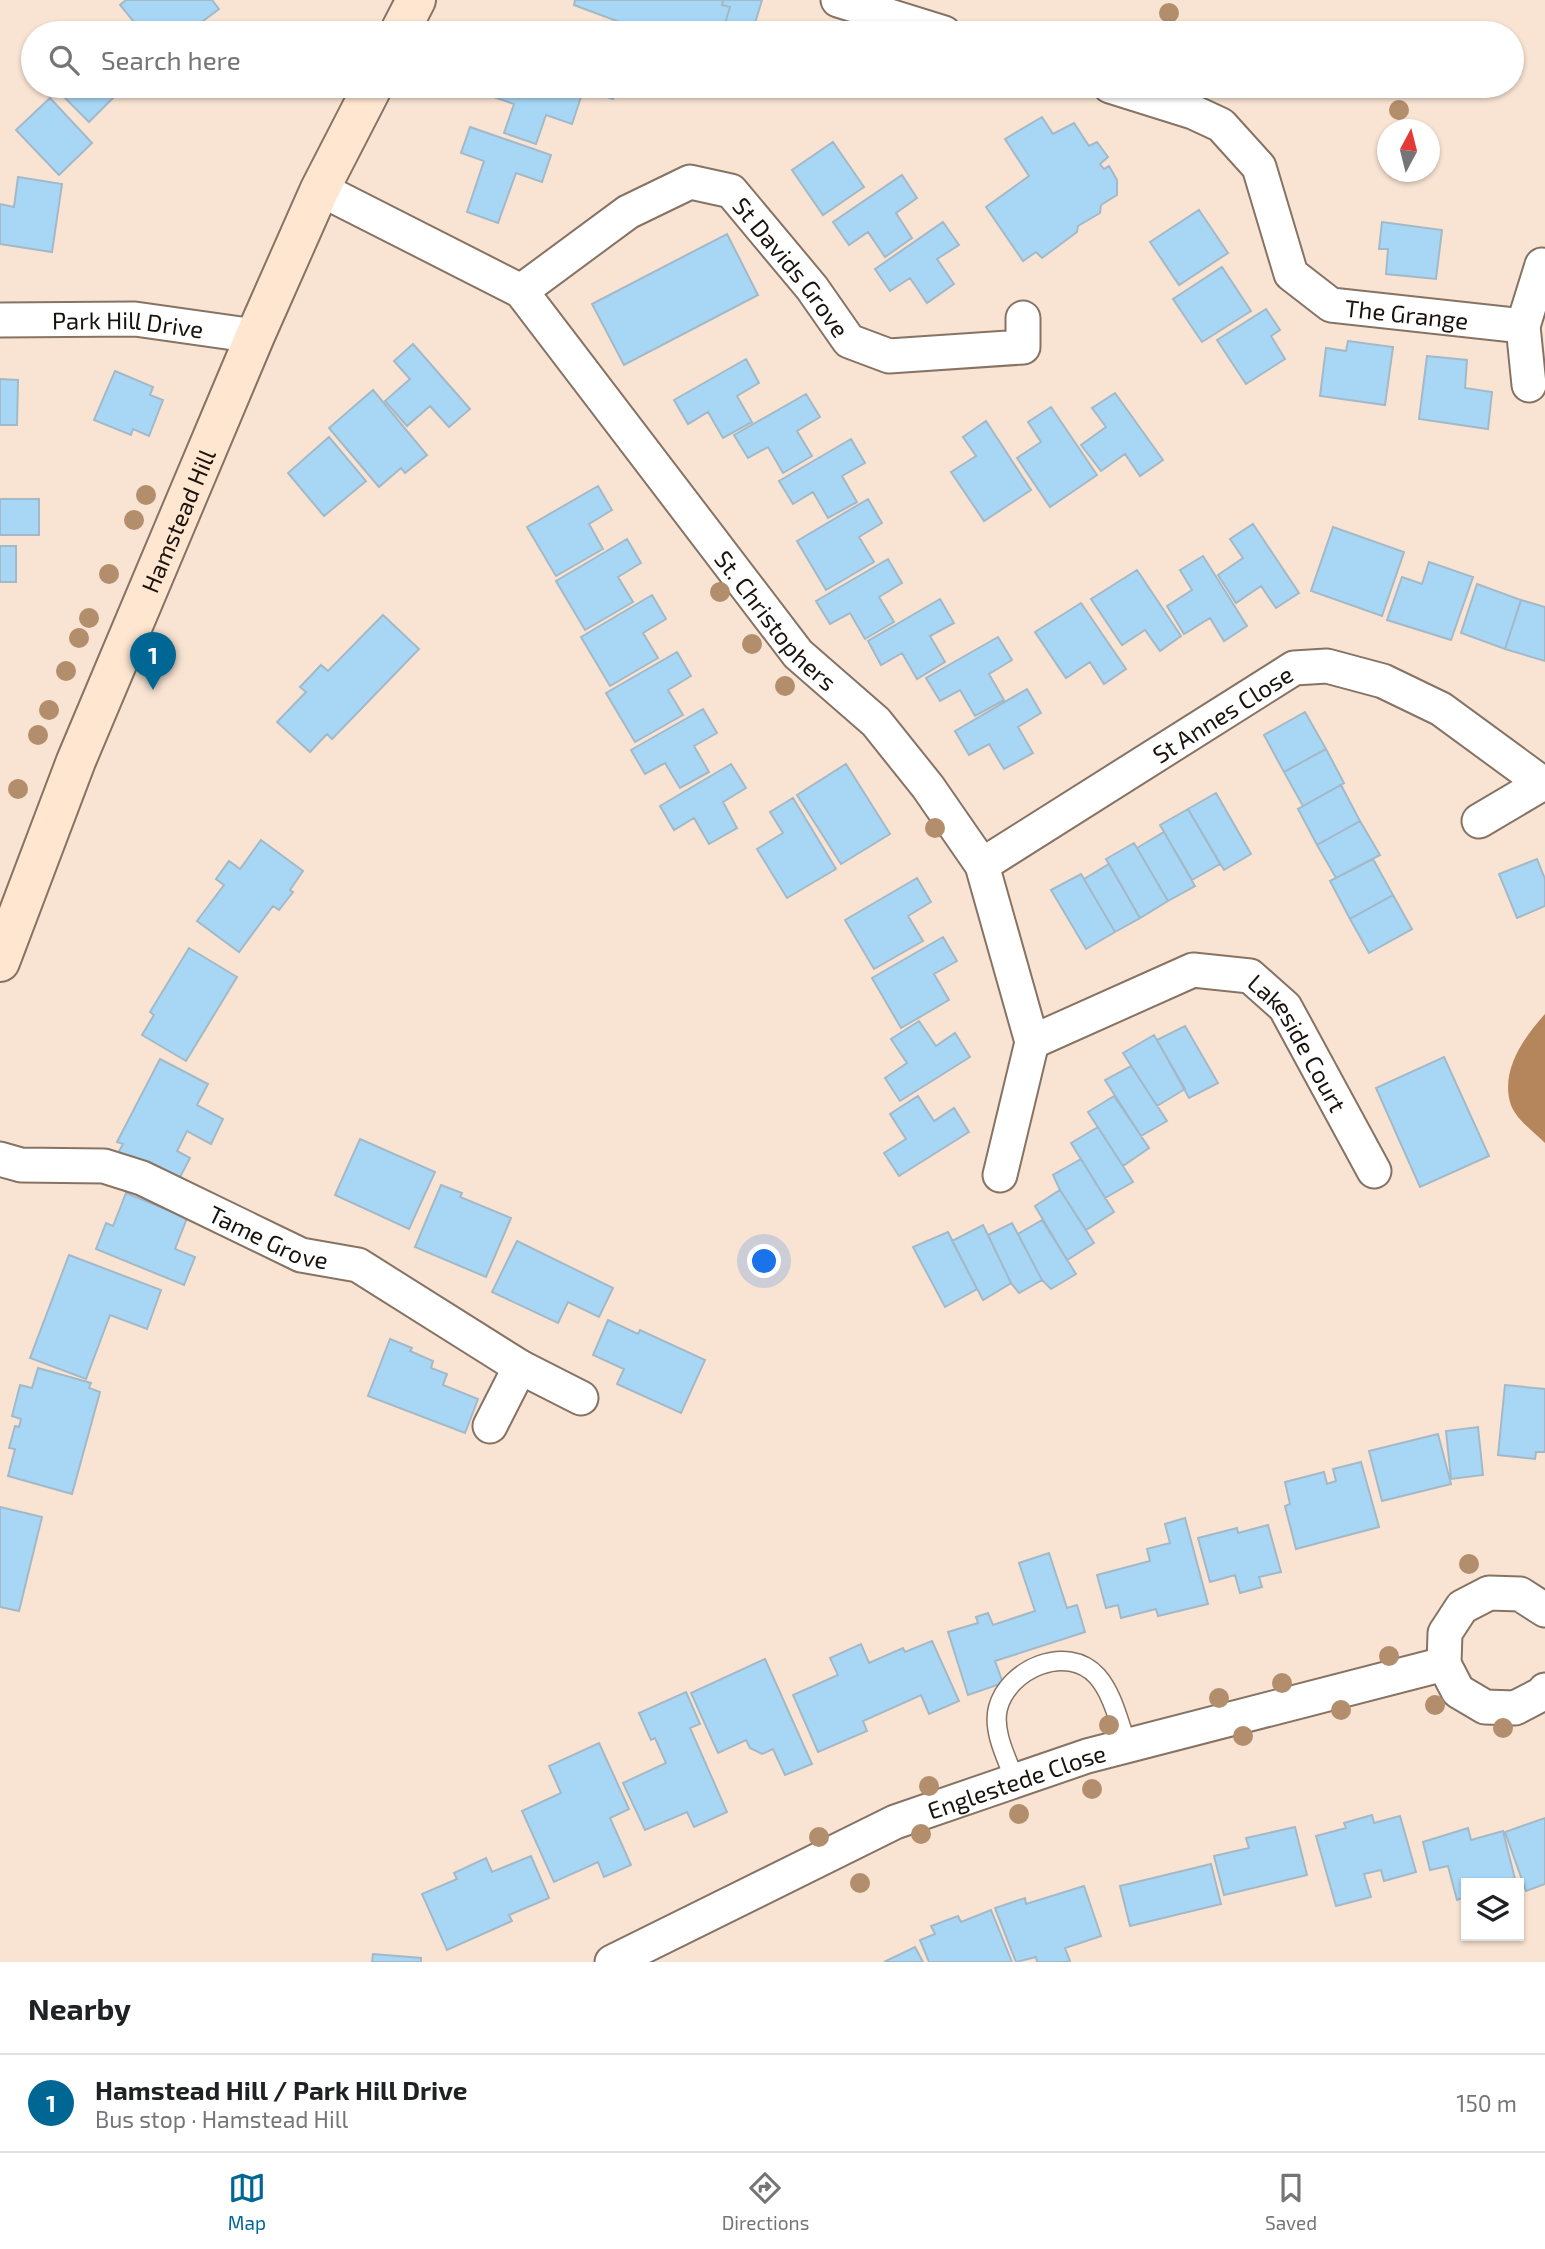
<!DOCTYPE html>
<meta charset="utf-8">
<style>
:root{--surface:#fff;--page:#f6f6f6;--text:#202124;--muted:#757577;--line:#e0e0e0;--accent:#006795}
body{margin:0;font-family:"Exo 2",sans-serif;background:var(--page);color:var(--text)}
.controls{position:absolute;right:21px;bottom:21px;display:grid;overflow:hidden;border-radius:0px;box-shadow:0 2px 5px #0004}
.controls button{width:63px;height:63px;display:grid;place-items:center;padding:0;border:0;border-bottom:2px solid var(--line);background:var(--surface);color:var(--text);font:35px sans-serif}
.compass{position:absolute;left:1377px;top:119px;width:63px;height:63px;border-radius:50%;background:var(--surface);box-shadow:0 2px 5px #0004;rotate:7deg}
.you{position:absolute;left:765px;top:1262px;width:24px;height:24px;margin:-18px;border:5px solid #fff;border-radius:50%;background:#1a73e8;box-shadow:0 0 0 10px #1a73e833}
.badge{display:grid;place-items:center;width:46px;height:46px;border-radius:50%;background:var(--accent);color:#fff;font-size:23px;font-weight:700}
.pin{position:absolute;translate:-50% -58px;filter:drop-shadow(0 2px 4px #0008)}
.pin::after{content:'';position:absolute;top:37px;width:24px;height:21px;background:inherit;clip-path:polygon(0 0,100% 0,50% 100%)}
.list{margin:0;padding:0;list-style:none}
h2{display:flex;justify-content:space-between;align-items:center;height:91px;margin:0;padding:0 28px;font-size:30px}
h2 small{font-size:23px;font-weight:400;color:var(--muted)}
.list li{display:grid;grid-template-columns:46px 1fr auto;gap:21px;align-items:center;box-sizing:border-box;height:98px;padding:0 28px;border-top:2px solid var(--line)}
.list b{display:block;font-size:26px;white-space:nowrap}
.list p{margin:0;font-size:23px;white-space:nowrap;color:var(--muted)}
.list em{font-size:23px;font-style:normal;color:var(--muted)}
.icon{flex:none;width:38px;height:38px;fill:none;stroke:currentColor;stroke-width:2;stroke-linecap:round;stroke-linejoin:round}
.map{position:relative;flex:none;width:1545px;height:1962px;overflow:hidden}
.search{position:absolute;background:var(--surface);box-shadow:0 2px 5px #0004;left:21px;right:21px;top:21px;height:77px;display:flex;align-items:center;gap:18px;box-sizing:border-box;padding:0 24px;border-radius:38px;color:var(--muted);font-size:26px}
.sheet{height:189px;background:var(--surface)}
nav{display:flex;justify-content:space-around;align-items:center;box-sizing:border-box;height:98px;border-top:2px solid var(--line);background:var(--surface);font-size:19px;color:var(--muted)}
nav a{display:grid;justify-items:center;gap:4px}
nav .on{color:var(--accent)}
.map>svg:first-child{display:block}
.water{fill:#b5855b}
.building{fill:#a8d7f6;stroke:#a3b9c8;stroke-width:2}
.lines{fill:none;stroke-linecap:round;stroke-linejoin:round}
.lane-casing{stroke:#867364;stroke-width:21}
.street-casing{stroke:#867364;stroke-width:37}
.secondary-casing{stroke:#867364;stroke-width:42}
.lane{stroke:#fff;stroke-width:18}
.street{stroke:#fff;stroke-width:33}
.secondary{stroke:#fee6d1;stroke-width:38}
.tree{fill:#b28e6c}
.labels{text-anchor:middle;dominant-baseline:central;stroke-width:7;stroke-linejoin:round;paint-order:stroke}
.street-label{font-size:24px;fill:#1a130d;stroke:#f9e4d3}
</style>
<div class="map">
<svg width="1545" height="1962" viewBox="0 0 1545 1962">
<rect width="100%" height="100%" fill="#f9e4d3"/>
<!-- water -->
<path class="water" d="M1545 1014V1143C1533 1131 1514 1118 1510 1102 1501 1069 1525 1036 1545 1014Z"/>
<!-- building -->
<path class="building" d="M126 0H212L219 9 187 33H143L120 5Z
M575 0H723L722 5 730 7 722 33H649L574 5Z
M723 0H762L752 33H722L730 7 722 5Z
M53 86H125L89 122Z
M495 86H548L581 97 572 124 546 115 536 144 504 133 514 104 491 96Z
M581 86H618L613 99 580 88Z
M50 98 92 143 59 175 16 130Z
M1042 117 1053 134 1074 123 1089 146 1097 142 1108 157 1100 164 1104 169 1109 166 1117 180V195L1101 205 1100 213 1078 226 1077 232 1042 258 1036 252 1023 261 986 207 1029 176 1005 139Z
M470 127 551 155 542 182 516 173 498 223 467 212 484 161 461 153Z
M833 142 864 187 823 215 792 170Z
M902 175 917 198 896 213 912 238 885 257 868 232 849 245 833 222Z
M18 177 62 184 52 252 0 244V204L14 207Z
M1199 210 1228 253 1179 285 1150 242Z
M943 222 959 245 937 259 954 284 927 303 910 278 890 291 875 269Z
M1382 222 1442 230 1436 279 1386 274 1388 249H1379Z
M727 234 758 295 624 365 592 304Z
M1222 267 1251 311 1202 342 1173 299Z
M1266 309 1280 330 1271 336 1285 359 1246 384 1217 340Z
M1348 341 1393 347 1385 405 1320 396 1326 348 1346 351Z
M413 344 470 409 449 427 430 406 407 426 385 401 410 379 394 361Z
M1427 356 1467 360 1465 388 1492 392 1488 429 1419 419Z
M746 359 759 383 737 396 752 422 723 438 708 412 688 424 674 400Z
M115 371 153 387 150 395 163 400 149 436 133 429 131 435 94 420Z
M0 379 18 380 17 425H0Z
M373 390 427 455 405 473 401 468 379 487 329 428Z
M1115 393 1163 460 1140 476 1125 454 1101 471 1081 445 1106 427 1092 408Z
M806 394 820 417 797 431 812 456 783 473 768 447 748 458 734 435Z
M1051 407 1097 475 1050 507 1017 458 1041 442 1028 422Z
M986 421 1031 490 984 521 951 472 976 456 963 437Z
M329 437 366 481 324 516 288 473Z
M851 439 865 463 842 476 857 502 828 518 813 492 793 504 779 481Z
M598 486 612 510 589 524 603 549 556 576 527 527Z
M0 499H39V535H0Z
M868 499 882 523 859 537 874 562 826 590 797 541Z
M1253 524 1299 593 1276 608 1261 586 1236 603 1218 575 1243 558 1230 539Z
M1333 527 1404 552 1382 616 1311 591Z
M627 539 641 563 618 577 633 602 585 630 556 581Z
M0 546H16V582H0Z
M1203 556 1247 626 1224 641 1210 618 1184 634 1167 606 1192 590 1180 570Z
M888 559 902 583 879 597 894 622 865 639 850 613 830 624 816 601Z
M1429 562 1473 577 1451 640 1387 620 1402 577 1422 584Z
M1137 570 1181 636 1160 651 1145 630 1122 645 1091 599Z
M1477 584 1521 600 1505 649 1461 633Z
M652 595 666 619 643 633 658 658 610 686 581 637Z
M940 599 954 623 930 636 945 662 917 679 902 653 881 665 868 641Z
M1521 600 1545 607V661L1505 649Z
M1081 603 1126 669 1104 684 1090 662 1066 678 1035 632Z
M383 615 419 649 332 739 327 734 310 752 277 722 306 692 300 687 321 665 328 671Z
M998 637 1012 660 989 674 1004 700 975 716 960 690 940 701 926 678Z
M677 652 691 676 668 690 683 715 635 742 606 693Z
M1027 689 1041 713 1018 727 1033 753 1004 769 989 744 969 755 955 731Z
M703 709 717 733 694 746 709 772 680 788 665 763 645 774 631 750Z
M1305 712 1326 749 1284 772 1264 735Z
M1326 749 1344 783 1303 806 1284 772Z
M731 764 746 788 723 802 737 828 709 844 694 818 674 830 660 806Z
M846 764 890 834 841 864 797 795Z
M1341 785 1360 821 1317 845 1298 809Z
M1216 793 1251 854 1224 870 1188 809Z
M793 798 836 869 787 898 757 849 783 833 770 812Z
M1188 809 1220 864 1192 880 1160 825Z
M1360 821 1380 855 1336 878 1317 845Z
M1164 832 1195 886 1168 901 1137 848Z
M261 840 303 871 290 890 293 892 279 910 273 906 239 952 197 921 224 885 216 879 229 861 240 869Z
M1134 843 1168 901 1140 918 1106 859Z
M1373 859 1393 895 1350 919 1330 881Z
M1537 859 1545 879V906L1517 918 1499 874Z
M1109 864 1140 918 1115 932 1084 879Z
M1081 874 1115 932 1086 949 1051 890Z
M917 878 931 902 908 916 923 941 874 969 845 920Z
M1393 895 1412 929 1369 953 1350 919Z
M943 937 957 961 934 974 949 1000 901 1028 872 978Z
M189 948 237 977 186 1061 142 1035 154 1015 150 1012Z
M919 1021 936 1046 955 1033 970 1057 900 1101 885 1078 907 1063 891 1039Z
M1185 1026 1218 1083 1189 1098 1157 1040Z
M1154 1035 1185 1089 1157 1106 1123 1053Z
M1444 1057 1489 1156 1420 1187 1376 1088Z
M160 1059 208 1084 197 1105 223 1119 211 1144 187 1131 177 1151 190 1158 177 1183 118 1153 123 1144 117 1142Z
M1131 1066 1167 1121 1141 1136 1105 1080Z
M918 1096 934 1121 954 1108 969 1132 899 1176 884 1153 906 1139 890 1114Z
M1114 1096 1149 1148 1123 1166 1088 1112Z
M1098 1127 1133 1182 1105 1198 1071 1143Z
M360 1139 435 1172 409 1229 335 1195Z
M1081 1159 1114 1212 1086 1230 1060 1190 1053 1175Z
M441 1185 462 1193 460 1197 511 1218 486 1277 415 1247Z
M1060 1190 1094 1243 1067 1260 1035 1206Z
M126 1193 187 1218 175 1249 195 1257 184 1285 96 1249 106 1223 113 1226Z
M1042 1220 1076 1274 1051 1289 1042 1280 1018 1234Z
M1012 1223 1042 1280 1019 1293 1011 1283 988 1235Z
M983 1225 1011 1283 983 1300 952 1241Z
M948 1232 977 1289 945 1307 913 1247Z
M517 1241 613 1288 599 1317 568 1302 558 1323 492 1292Z
M69 1255 161 1290 147 1329 110 1315 86 1379 30 1358Z
M608 1320 638 1334 640 1330 705 1360 681 1413 617 1384 624 1369 593 1355Z
M390 1339 412 1348 410 1351 433 1361 431 1368 447 1374 443 1385 478 1399 465 1433 368 1396Z
M38 1368 91 1383 89 1388 100 1392 72 1494 8 1476 15 1449 9 1448 15 1426 19 1427 21 1419 12 1416 20 1385 32 1388Z
M1505 1385 1545 1389V1452H1536L1535 1459 1498 1455Z
M1478 1427 1483 1475 1451 1479 1446 1431Z
M1438 1434 1451 1484 1382 1501 1369 1451Z
M1361 1462 1379 1527 1296 1549 1285 1506 1290 1504 1285 1482 1324 1472 1327 1484 1336 1481 1333 1469Z
M0 1507 42 1517 19 1611 0 1607Z
M1185 1518 1208 1604 1158 1616 1156 1609 1121 1618 1118 1605 1106 1608 1097 1575 1150 1561 1147 1549 1170 1543 1165 1524Z
M1268 1525 1281 1572 1259 1577 1262 1587 1240 1593 1235 1575 1210 1582 1198 1538 1237 1528 1238 1533Z
M1049 1553 1067 1608 1077 1605 1085 1632 995 1661 1003 1683 968 1695 948 1632 978 1623 976 1617 988 1613 993 1625 1035 1611 1019 1563Z
M932 1641 959 1701 929 1714 921 1695 863 1721 867 1731 818 1752 793 1695 838 1675 830 1658 861 1644 869 1663 903 1648 905 1652Z
M765 1659 812 1764 785 1775 773 1749 762 1754 750 1748 746 1740 718 1753 691 1693Z
M686 1692 700 1724 690 1728 727 1812 694 1827 687 1812 645 1830 623 1783 666 1763 655 1738 651 1740 639 1713Z
M599 1743 629 1809 610 1818 631 1865 604 1877 598 1862 554 1882 522 1811 561 1793 549 1766Z
M1372 1815 1374 1823 1400 1816 1416 1872 1384 1881 1381 1870 1364 1874 1371 1897 1336 1906 1316 1836 1346 1828 1344 1823Z
M1545 1818V1884L1526 1891 1505 1832Z
M1295 1827 1307 1875 1224 1895 1214 1856 1249 1848 1246 1838Z
M1468 1828 1471 1840 1503 1831 1516 1883H1466V1897L1457 1900 1448 1866 1430 1870 1423 1842Z
M531 1856 549 1898 509 1915 512 1921 447 1950 422 1894 457 1879 454 1873 486 1858 492 1872Z
M1211 1864 1221 1904 1130 1926 1120 1886Z
M1084 1886 1101 1936 1065 1948 1070 1961 1066 1962H1037L1036 1957 1016 1962 995 1908 1025 1898 1026 1904Z
M991 1910 1012 1962H929L920 1940 935 1934 931 1926 958 1916 961 1922Z
M915 1947 923 1962H884Z
M373 1954 421 1958V1962H372Z"/>
<g class="lines">
<defs>
<path id="lane" d="M1015 1780C1007 1759 992 1731 998 1708 1008 1669 1067 1643 1097 1676 1113 1694 1119 1723 1127 1745"/>
<g id="street">
<path d="M838 0 944 33"/>
<path id="s1" d="M1110 86 1193 112 1221 125 1259 167 1291 274 1331 305 1523 326"/>
<path id="s2" d="M320 189 521 291 798 654 876 722 928 787 982 865 1032 1042 1000 1175"/>
<path id="s3" d="M521 291 628 212 690 182 731 191 812 288 849 341 889 356 1023 347V318"/>
<path id="s4" d="M0 320 135 319 255 336"/>
<path d="M1529 385 1523 326 1542 265"/>
<path d="M1479 821 1545 782"/>
<path id="s5" d="M982 865 1294 668 1327 666 1383 681 1441 709 1542 783"/>
<path id="s6" d="M1032 1042 1193 970 1250 976 1285 1007 1374 1171"/>
<path id="s7" d="M0 1159 21 1165 104 1166 142 1178 301 1255 358 1265 520 1367 581 1398"/>
<path d="M490 1426 520 1367"/>
<path d="M1545 1610 1520 1594 1489 1593 1462 1607 1445 1633 1444 1664 1458 1691 1485 1707 1515 1708 1542 1694 1545 1690"/>
<path id="s8" d="M612 1962 895 1822 1087 1756 1444 1664"/>
</g>
<g id="secondary">
<path d="M399 33 416 0"/>
<path id="s9" d="M0 962 76 761 255 336 320 189 373 86"/>
</g>
</defs>
<!-- lane casing -->
<use href="#lane" class="lane-casing"/>
<!-- street casing -->
<use href="#street" class="street-casing"/>
<!-- secondary casing -->
<use href="#secondary" class="secondary-casing"/>
<!-- lane -->
<use href="#lane" class="lane"/>
<!-- street -->
<use href="#street" class="street"/>
<!-- secondary -->
<use href="#secondary" class="secondary"/>
</g>
<!-- trees -->
<g class="tree">
<circle cx="1169" cy="13" r="10"/>
<circle cx="1399" cy="110" r="10"/>
<circle cx="146" cy="495" r="10"/>
<circle cx="134" cy="520" r="10"/>
<circle cx="109" cy="574" r="10"/>
<circle cx="720" cy="592" r="10"/>
<circle cx="89" cy="618" r="10"/>
<circle cx="79" cy="638" r="10"/>
<circle cx="752" cy="644" r="10"/>
<circle cx="66" cy="671" r="10"/>
<circle cx="785" cy="686" r="10"/>
<circle cx="49" cy="710" r="10"/>
<circle cx="38" cy="735" r="10"/>
<circle cx="18" cy="789" r="10"/>
<circle cx="935" cy="828" r="10"/>
<circle cx="1469" cy="1564" r="10"/>
<circle cx="1389" cy="1656" r="10"/>
<circle cx="1282" cy="1683" r="10"/>
<circle cx="1219" cy="1698" r="10"/>
<circle cx="1435" cy="1705" r="10"/>
<circle cx="1341" cy="1710" r="10"/>
<circle cx="1109" cy="1725" r="10"/>
<circle cx="1503" cy="1728" r="10"/>
<circle cx="1243" cy="1736" r="10"/>
<circle cx="929" cy="1786" r="10"/>
<circle cx="1092" cy="1789" r="10"/>
<circle cx="1019" cy="1814" r="10"/>
<circle cx="921" cy="1834" r="10"/>
<circle cx="819" cy="1837" r="10"/>
<circle cx="860" cy="1883" r="10"/>
</g>
<g class="labels">
<!-- street labels -->
<g class="street-label">
<text stroke="none"><textPath href="#s3" startOffset="341">St Davids Grove</textPath></text>
<text stroke="none"><textPath href="#s1" startOffset="413">The Grange</textPath></text>
<text stroke="none"><textPath href="#s4" startOffset="128">Park Hill Drive</textPath></text>
<text stroke="none"><textPath href="#s9" startOffset="476">Hamstead Hill</textPath></text>
<text stroke="none"><textPath href="#s2" startOffset="642">St. Christophers</textPath></text>
<text stroke="none"><textPath href="#s5" startOffset="284">St Annes Close</textPath></text>
<text stroke="none"><textPath href="#s6" startOffset="317">Lakeside Court</textPath></text>
<text stroke="none"><textPath href="#s7" startOffset="285">Tame Grove</textPath></text>
<text stroke="none"><textPath href="#s8" startOffset="444">Englestede Close</textPath></text>
</g>
</g>
</svg>
<div class="controls">
<button><svg class="icon" aria-label="layers" viewBox="0 0 24 24"><path d="M12 4l9 5-9 5-9-5zM3 14l9 5 9-5"/></svg></button>
</div>
<svg class="compass" viewBox="-18 -18 36 36"><path d="M0-13l5 13h-10z" fill="#e53935"/><path d="M0 13l5-13h-10z" fill="#757577"/></svg>
<div class="you"></div>
<div class="pin badge" style="left:153px;top:690px">1</div>
<div class="search"><svg class="icon" aria-label="search" viewBox="0 0 24 24"><circle cx="10" cy="10" r="6"/><path d="M15 15l6 6"/></svg>Search here</div>
</div>
<section class="sheet">
<h2>Nearby<small></small></h2>
<ul class="list">
<li><span class="badge">1</span><div><b>Hamstead Hill / Park Hill Drive</b><p>Bus stop · Hamstead Hill</p></div><em>150 m</em></li>
</ul>
</section>
<nav>
<a class="on"><svg class="icon" aria-label="map" viewBox="0 0 24 24"><path d="M3 6l6-2 6 2 6-2v14l-6 2-6-2-6 2zM9 4v14M15 6v14"/></svg>Map</a>
<a><svg class="icon" aria-label="directions" viewBox="0 0 24 24"><path d="M12 3l9 9-9 9-9-9zM9 14v-3h6M13 9l2 2-2 2"/></svg>Directions</a>
<a><svg class="icon" aria-label="saved" viewBox="0 0 24 24"><path d="M7 4h10v16l-5-4-5 4z"/></svg>Saved</a>
</nav>
